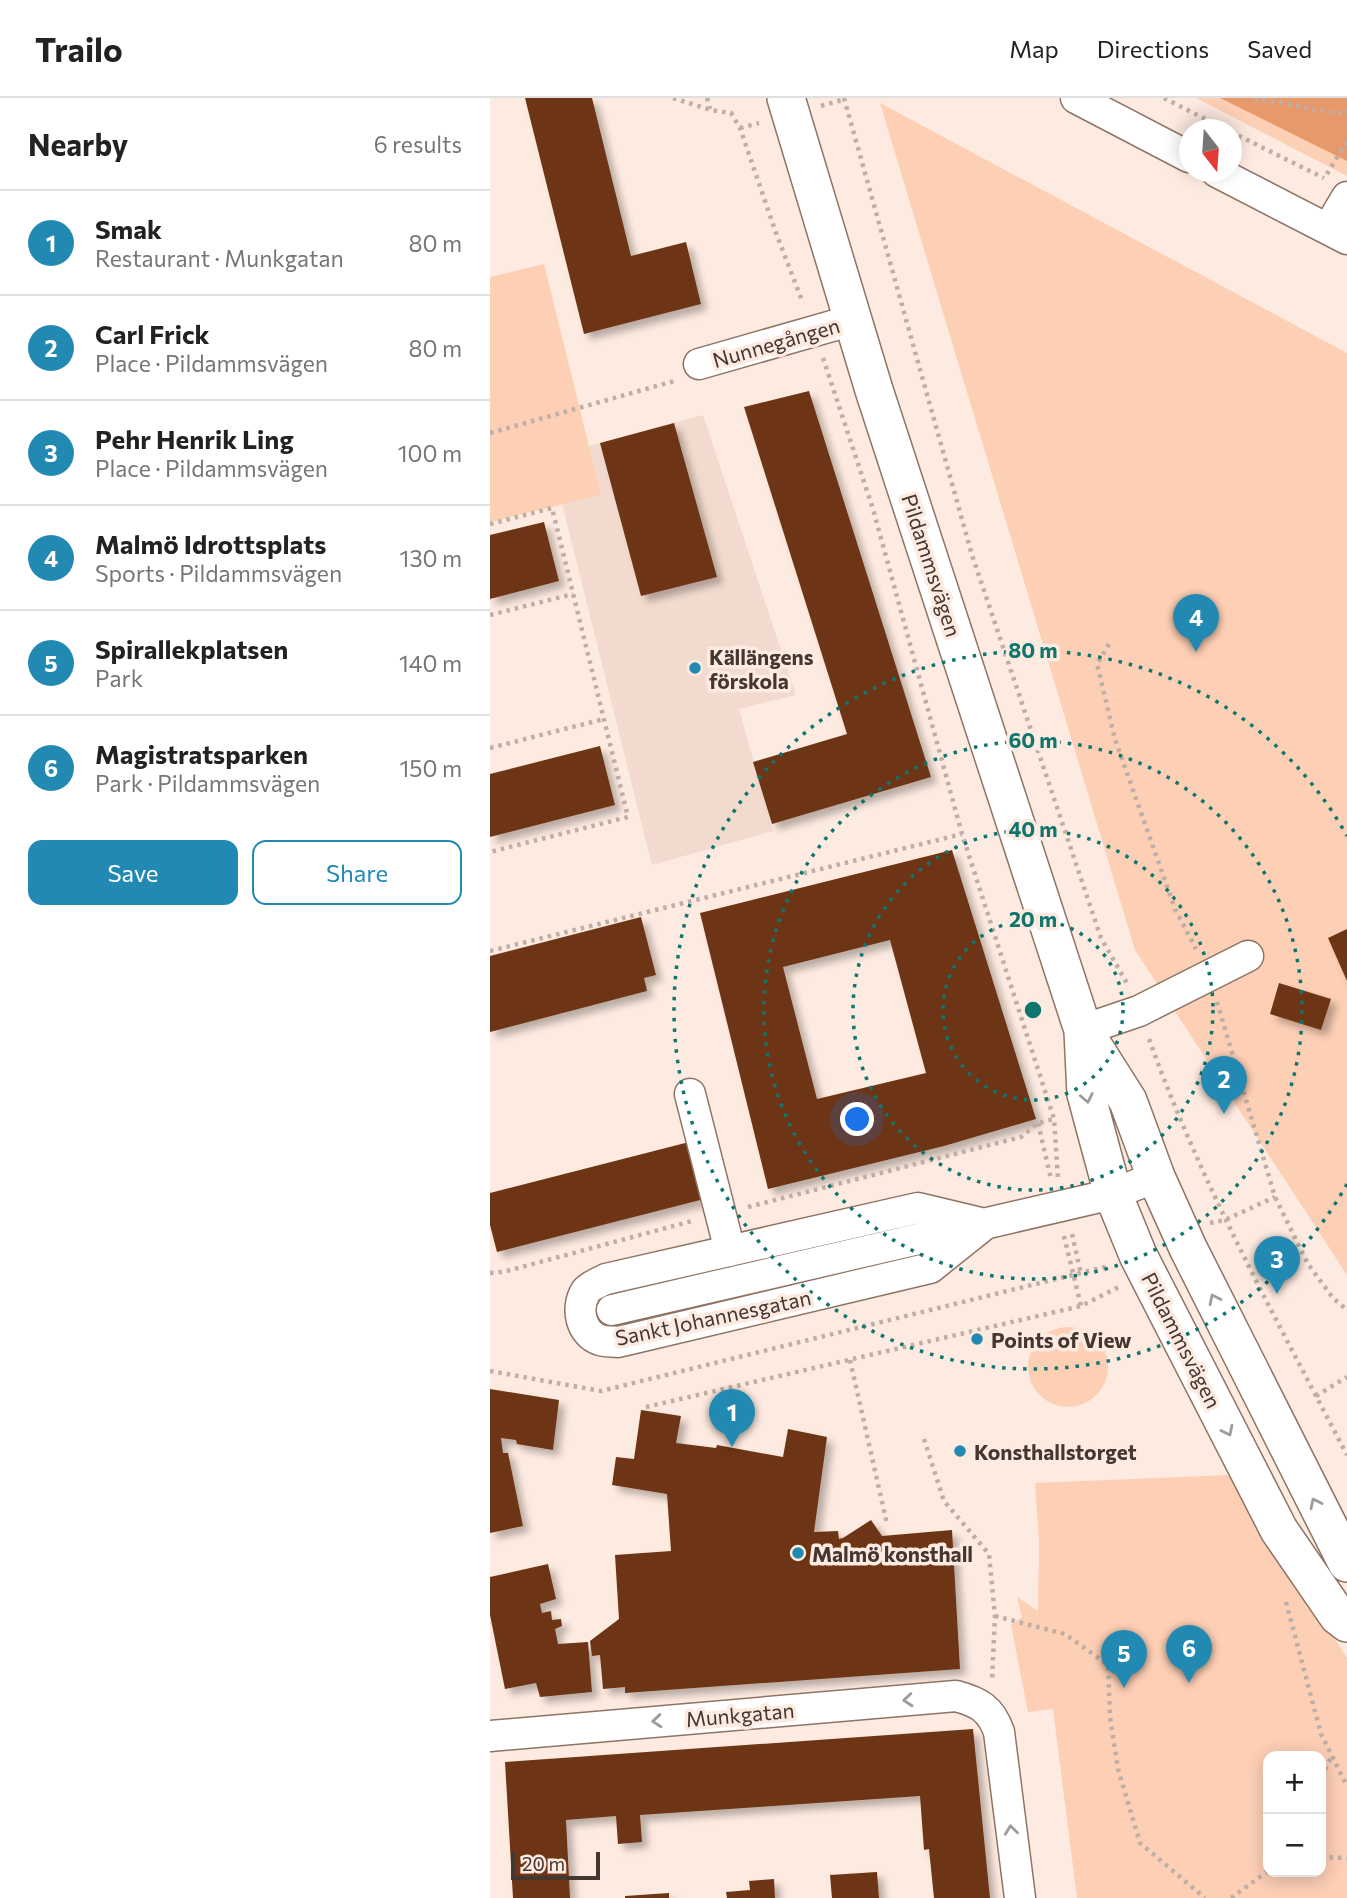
<!DOCTYPE html>
<meta charset="utf-8">
<style>
:root{--surface:#fff;--page:#f2f2f2;--text:#222;--muted:#767676;--line:#e0e0e0;--accent:#228ab2}
body{margin:0;font-family:Commissioner,sans-serif;background:var(--page);color:var(--text)}
.controls{position:absolute;right:21px;bottom:21px;display:grid;overflow:hidden;border-radius:14px;box-shadow:0 4px 18px #0003}
.controls button{width:63px;height:63px;display:grid;place-items:center;padding:0;border:0;border-bottom:2px solid var(--line);background:var(--surface);color:var(--text);font:35px sans-serif}
.compass{position:absolute;left:689px;top:21px;width:63px;height:63px;border-radius:50%;background:var(--surface);box-shadow:0 4px 18px #0003;rotate:163deg}
.scale{position:absolute;left:21px;bottom:18px;width:89px;box-sizing:border-box;padding-left:7px;border:4px solid #433730;border-top:0;font-size:19px;line-height:24px;white-space:nowrap;color:#433730;-webkit-text-stroke:5px #fdeae0;paint-order:stroke}
.you{position:absolute;left:368px;top:1022px;width:24px;height:24px;margin:-18px;border:5px solid #fff;border-radius:50%;background:#1a73e8;box-shadow:0 0 0 10px #1a73e833}
.badge{display:grid;place-items:center;width:46px;height:46px;border-radius:50%;background:var(--accent);color:#fff;font-size:23px;font-weight:700}
.pin{position:absolute;translate:-50% -58px;filter:drop-shadow(0 2px 4px #0008)}
.pin::after{content:'';position:absolute;top:37px;width:24px;height:21px;background:inherit;clip-path:polygon(0 0,100% 0,50% 100%)}
.list{margin:0;padding:0;list-style:none}
h2{display:flex;justify-content:space-between;align-items:center;height:91px;margin:0;padding:0 28px;font-size:30px}
h2 small{font-size:23px;font-weight:400;color:var(--muted)}
.list li{display:grid;grid-template-columns:46px 1fr auto;gap:21px;align-items:center;box-sizing:border-box;height:105px;padding:0 28px;border-top:2px solid var(--line)}
.list b{display:block;font-size:26px;white-space:nowrap}
.list p{margin:0;font-size:23px;white-space:nowrap;color:var(--muted)}
.list em{font-size:23px;font-style:normal;color:var(--muted)}
.actions{display:flex;gap:14px;padding:21px 28px}
.actions a{flex:1;padding:16px 0;border:2px solid var(--accent);border-radius:14px;text-align:center;font-size:24px;color:var(--accent)}
.actions .main{background:var(--accent);color:#fff}
.map{position:relative;flex:none;width:857px;height:1800px;overflow:hidden}
header{display:flex;align-items:center;gap:42px;box-sizing:border-box;height:98px;padding:0 35px;background:var(--surface);border-bottom:2px solid var(--line)}
header strong{font-size:33px}
nav{display:flex;gap:38px;margin-inline-start:auto;font-size:24px}
main{display:flex}
aside{flex:1;background:var(--surface)}
.map>svg:first-child{display:block}
.built{fill:#f2dbce}
.green{fill:#fdcfb5;fill-rule:evenodd}
.forest{fill:#e8996b}
.building{fill:#6d3612;fill-rule:evenodd;filter:url(#shadow)}
.lines{fill:none;stroke-linecap:round;stroke-linejoin:round}
.minor-casing{stroke:#8f7464;stroke-width:33}
.major-casing{stroke:#8f7464;stroke-width:40}
.path{stroke:#bfaea5;stroke-width:4.5;stroke-dasharray:3.5 5;stroke-linecap:butt}
.minor{stroke:#fff;stroke-width:30}
.major{stroke:#fff;stroke-width:37}
.oneway{stroke:#a19b98}
.ring{fill:none;stroke:#0f766e;stroke-width:3.5;stroke-dasharray:3.5 7}
.poi-dot{fill:#228ab2;stroke:#fdeae0;stroke-width:2.5}
.labels{text-anchor:middle;dominant-baseline:central;stroke-width:7;stroke-linejoin:round;paint-order:stroke}
.street-label{font-size:21px;fill:#433730;stroke:#fdeae0}
.poi-label{font-size:21px;font-weight:bold;fill:#433730;stroke:#fdeae0;text-anchor:start}
.centre{fill:#0f766e;stroke:#fdeae0;stroke-width:3.5}
.ring-label{font-size:21px;text-anchor:middle;font-weight:bold;fill:#0f766e;stroke:#fdeae0;stroke-width:7;stroke-linejoin:round;paint-order:stroke}
</style>
<header>
<strong>Trailo</strong>
<nav><a>Map</a><a>Directions</a><a>Saved</a></nav>
</header>
<main>
<aside>
<h2>Nearby<small>6 results</small></h2>
<ul class="list">
<li><span class="badge">1</span><div><b>Smak</b><p>Restaurant · Munkgatan</p></div><em>80 m</em></li>
<li><span class="badge">2</span><div><b>Carl Frick</b><p>Place · Pildammsvägen</p></div><em>80 m</em></li>
<li><span class="badge">3</span><div><b>Pehr Henrik Ling</b><p>Place · Pildammsvägen</p></div><em>100 m</em></li>
<li><span class="badge">4</span><div><b>Malmö Idrottsplats</b><p>Sports · Pildammsvägen</p></div><em>130 m</em></li>
<li><span class="badge">5</span><div><b>Spirallekplatsen</b><p>Park</p></div><em>140 m</em></li>
<li><span class="badge">6</span><div><b>Magistratsparken</b><p>Park · Pildammsvägen</p></div><em>150 m</em></li>
</ul>
<div class="actions"><a class="main">Save</a><a>Share</a></div>
</aside>
<div class="map">
<svg width="857" height="1800" viewBox="0 0 857 1800">
<defs>
<filter id="shadow"><feDropShadow dx="6" dy="6" stdDeviation="3.5" flood-color="#0004"/></filter>
</defs>
<rect width="100%" height="100%" fill="#fdeae0"/>
<!-- built -->
<path class="built" d="M213 317 306 597 249 611 283 733 162 767 72 406 111 397 99 348Z"/>
<!-- green -->
<path class="green" d="M706 0H857V78Z
M390 5 857 255V1177L645 852Z
M54 166 111 397 0 424V179Z
M538 1269a40 40 0 1 1 80 0a40 40 0 1 1-80 0Z
M740 1377 857 1560V1800H587L563 1611 538 1614 521 1527 532 1519 527 1499 548 1513 549 1443 545 1385ZM778 1658H831V1774H778Z"/>
<!-- forest -->
<path class="forest" d="M730 0H857V63Z"/>
<!-- building -->
<path class="building" d="M35 0H102L141 158 196 144 211 206 94 236Z
M319 293 441 679 282 726 263 664 357 636 254 309Z
M184 325 227 479 151 498 110 345Z
M54 424 69 483 0 501V437Z
M110 648 125 707 0 739V676Z
M462 752 546 1021 454 1048 278 1091 210 815ZM400 842 436 975 327 1001 293 869Z
M151 819 166 877 154 880 157 893 0 934V858Z
M857 831V883L838 840Z
M789 885 841 901 831 932 780 916Z
M207 1042 222 1099 7 1154 0 1127V1095Z
M0 1291 69 1302 63 1352 27 1346 26 1342 11 1340 13 1355H18L33 1428 0 1435Z
M151 1312 191 1318 186 1345 226 1350 227 1347 293 1359 298 1331 337 1339 324 1434 348 1433 349 1441 353 1440 381 1422 392 1438 462 1432 470 1571 135 1595V1589L113 1591 110 1557 102 1558 100 1543 129 1521 125 1457 181 1453 177 1396 122 1387 126 1359 144 1361Z
M58 1466 66 1501 50 1506 52 1515 61 1513 62 1522 71 1521 72 1528 65 1531 68 1546 98 1544 102 1594 50 1599 46 1585 15 1591 0 1517V1479Z
M483 1631 500 1800H444L439 1751 434 1752 430 1698 150 1717 152 1744 128 1746 126 1718 76 1722 80 1800H23L15 1664Z
M387 1774 389 1800H342L340 1777Z
M284 1781 285 1800H237L236 1794 260 1792 259 1783Z
M179 1795V1800H135V1798Z"/>
<g class="lines">
<defs>
<path id="minor" d="M586 0 699 59
M727 74 857 141
M838 131 857 99
M209 266 363 222
M593 932 649 913 758 858
M200 996 240 1153
M428 1110 495 1126 440 1170 128 1244C122 1243 115 1244 110 1242 91 1236 85 1210 96 1193 100 1188 110 1184 116 1181Z
M122 1212 623 1096 666 1079
M0 1638 466 1598C489 1604 501 1611 509 1634L530 1800"/>
<path id="major" d="M296 0 384 292 593 932 638 1003 666 1079 698 1150 857 1465
M593 933 596 996 623 1096 648 1157 789 1432 848 1518 857 1525"/>
</defs>
<!-- minor casing -->
<use href="#minor" class="minor-casing"/>
<!-- major casing -->
<use href="#major" class="major-casing"/>
<!-- path -->
<path class="path" d="M183 0 221 12 241 15 250 30 286 135 313 205
M217 0 220 11
M354 0 482 457 611 840 638 887
M674 0 737 32
M764 0 844 15H857
M331 8 355 1
M250 30 269 25
M741 34 834 80
M837 76 857 43
M333 260 383 411 472 736 564 1021 568 1080
M0 335 188 282
M0 426 62 410 138 719 0 754
M0 517 83 496
M619 546 607 566 625 641 685 811 706 851
M0 650 114 621
M0 853 472 736
M727 904 785 1099 818 1166 843 1200 857 1212
M659 941C711 1086 786 1221 857 1357
M548 1025 561 1081
M258 1109 531 1039 548 1025 564 1021
M720 1125 735 1122 785 1099
M582 1136 591 1176
M574 1138 591 1208
M0 1175 13 1174 202 1123
M360 1262 397 1426
M0 1273 111 1293 619 1168
M826 1298 857 1279
M156 1309 591 1208 629 1189
M434 1341 454 1403 499 1456 505 1518 502 1583
M796 1504 831 1636 857 1688
M505 1518 575 1536 618 1567 620 1619 628 1671 650 1745 715 1800
M831 1679 842 1658
M831 1759 857 1760
M741 1800 778 1773"/>
<!-- minor -->
<use href="#minor" class="minor"/>
<!-- major -->
<use href="#major" class="major"/>
</g>
<!-- one-way arrows -->
<defs><path id="oneway-chevron" d="M-2-3.5L2.5 0L-2 3.5" fill="none" stroke-width="1.6" stroke-linecap="round" stroke-linejoin="round" transform="scale(1.75)"/></defs>
<g class="oneway">
<use href="#oneway-chevron" transform="translate(597 1000) rotate(79)"/>
<use href="#oneway-chevron" transform="translate(724 1201) rotate(-116)"/>
<use href="#oneway-chevron" transform="translate(738 1333) rotate(64)"/>
<use href="#oneway-chevron" transform="translate(825 1405) rotate(-116)"/>
<use href="#oneway-chevron" transform="translate(418 1602) rotate(175)"/>
<use href="#oneway-chevron" transform="translate(167 1623) rotate(175)"/>
<use href="#oneway-chevron" transform="translate(521 1732) rotate(-97)"/>
</g>
<!-- distance rings -->
<g class="ring">
<circle cx="543" cy="912" r="90"/>
<circle cx="543" cy="912" r="180"/>
<circle cx="543" cy="912" r="269"/>
<path d="M857 1086A359 359 0 1 1 857 738"/>
</g>
<!-- markers -->
<g class="poi-dot">
<circle cx="205" cy="570" r="7"/>
<circle cx="487" cy="1241" r="7"/>
<circle cx="470" cy="1353" r="7"/>
<circle cx="308" cy="1455" r="7"/>
</g>
<g class="labels">
<!-- street labels -->
<g class="street-label">
<text transform="translate(286 244) rotate(-16)">Nunnegången</text>
<text transform="translate(442 467) rotate(72)">Pildammsvägen</text>
<text transform="translate(223 1219) rotate(-12)">Sankt Johannesgatan</text>
<text transform="translate(692 1242) rotate(63)">Pildammsvägen</text>
<text transform="translate(250 1616) rotate(-5)">Munkgatan</text>
</g>
<!-- poi labels -->
<g class="poi-label">
<text x="219" y="558">Källängens<tspan x="219" dy="24">förskola</tspan></text>
<text x="501" y="1241">Points of View</text>
<text x="484" y="1353">Konsthallstorget</text>
<text x="322" y="1455">Malmö konsthall</text>
</g>
</g>
<circle cx="543" cy="912" r="10" class="centre"/>
<g class="ring-label">
<text x="543" y="560">80 m</text>
<text x="543" y="650">60 m</text>
<text x="543" y="739">40 m</text>
<text x="543" y="829">20 m</text>
</g>
</svg>
<div class="controls">
<button>+</button>
<button>−</button>
</div>
<svg class="compass" viewBox="-18 -18 36 36"><path d="M0-13l5 13h-10z" fill="#e53935"/><path d="M0 13l5-13h-10z" fill="#767676"/></svg>
<div class="scale">20 m</div>
<div class="you"></div>
<div class="pin badge" style="left:242px;top:1349px">1</div>
<div class="pin badge" style="left:734px;top:1016px">2</div>
<div class="pin badge" style="left:787px;top:1196px">3</div>
<div class="pin badge" style="left:706px;top:554px">4</div>
<div class="pin badge" style="left:634px;top:1590px">5</div>
<div class="pin badge" style="left:699px;top:1585px">6</div>
</div>
</main>
